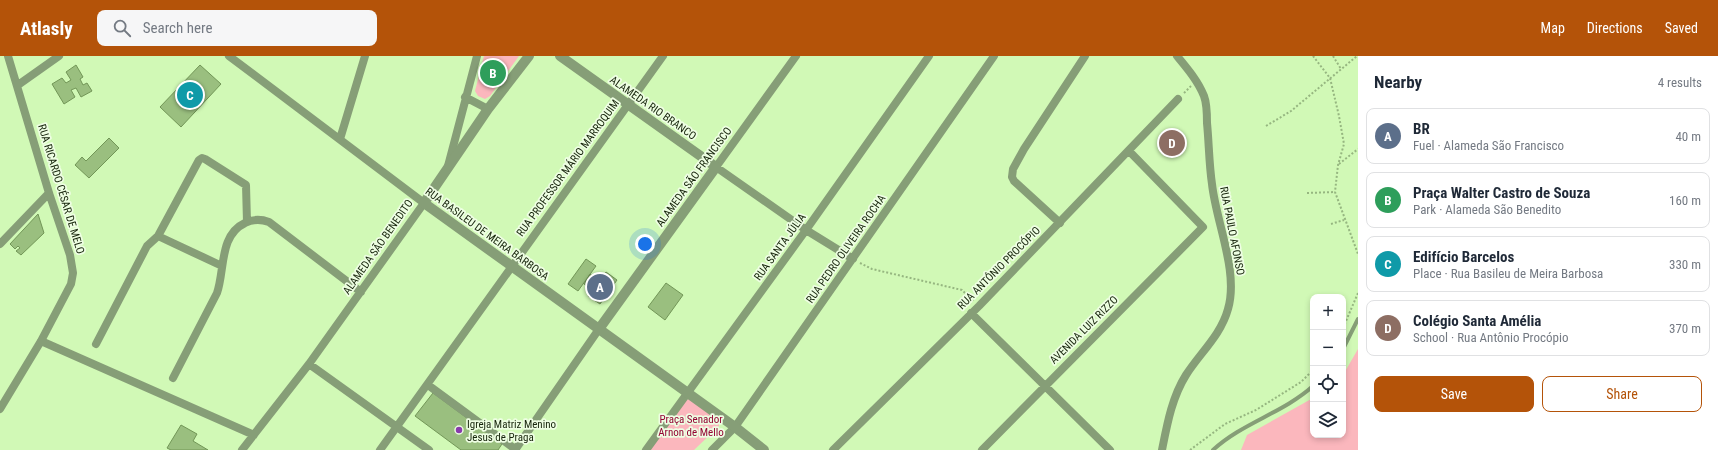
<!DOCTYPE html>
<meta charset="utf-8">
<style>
:root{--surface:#fff;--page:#f6f6f7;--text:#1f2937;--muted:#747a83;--line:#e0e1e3;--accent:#b45309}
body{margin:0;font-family:"Roboto Condensed",sans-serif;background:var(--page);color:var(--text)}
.controls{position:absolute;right:12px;bottom:12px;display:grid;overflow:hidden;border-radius:8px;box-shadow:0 2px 6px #0003}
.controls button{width:36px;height:36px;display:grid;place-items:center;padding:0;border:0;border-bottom:1px solid var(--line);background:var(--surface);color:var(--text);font:20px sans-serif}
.you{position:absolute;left:645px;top:188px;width:14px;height:14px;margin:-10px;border:3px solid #fff;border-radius:50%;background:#1a73e8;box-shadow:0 0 0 6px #1a73e833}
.badge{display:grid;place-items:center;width:26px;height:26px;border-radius:50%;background:var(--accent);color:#fff;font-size:13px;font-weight:700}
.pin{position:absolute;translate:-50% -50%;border:2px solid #fff;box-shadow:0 1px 4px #0006}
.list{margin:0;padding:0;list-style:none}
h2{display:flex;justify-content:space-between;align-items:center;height:52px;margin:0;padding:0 16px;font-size:17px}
h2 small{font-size:13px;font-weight:400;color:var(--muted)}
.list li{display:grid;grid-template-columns:26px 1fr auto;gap:12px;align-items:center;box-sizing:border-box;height:56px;margin:0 8px 8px;padding:0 8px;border:1px solid var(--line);border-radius:8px}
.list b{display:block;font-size:15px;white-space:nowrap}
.list p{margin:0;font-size:13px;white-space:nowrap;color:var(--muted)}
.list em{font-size:13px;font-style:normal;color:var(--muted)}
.actions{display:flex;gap:8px;padding:12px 16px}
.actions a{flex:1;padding:9px 0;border:1px solid var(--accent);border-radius:8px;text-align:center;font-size:14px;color:var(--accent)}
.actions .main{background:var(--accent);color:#fff}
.icon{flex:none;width:22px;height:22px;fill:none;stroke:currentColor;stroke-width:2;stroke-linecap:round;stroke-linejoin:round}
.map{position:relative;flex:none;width:1358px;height:394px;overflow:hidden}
header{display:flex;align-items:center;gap:24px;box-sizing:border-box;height:56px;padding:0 20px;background:var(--accent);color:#fff}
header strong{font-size:19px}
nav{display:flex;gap:22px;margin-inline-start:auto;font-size:14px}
.search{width:280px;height:36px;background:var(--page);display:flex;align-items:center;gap:10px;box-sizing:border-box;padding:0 14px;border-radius:8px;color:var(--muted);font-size:15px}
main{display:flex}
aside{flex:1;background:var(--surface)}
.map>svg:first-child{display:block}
.green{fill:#fbb7bd}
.building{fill:#9abf7f;stroke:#729657}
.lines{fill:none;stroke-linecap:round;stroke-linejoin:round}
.path{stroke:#96b680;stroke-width:2;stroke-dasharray:2 2;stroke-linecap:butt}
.service{stroke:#869e77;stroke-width:4}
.minor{stroke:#869e77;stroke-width:8}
.tertiary{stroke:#869e77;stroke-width:10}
.poi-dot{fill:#883bac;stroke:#eefee3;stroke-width:1.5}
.labels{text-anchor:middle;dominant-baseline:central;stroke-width:3.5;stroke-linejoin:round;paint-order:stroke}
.street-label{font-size:11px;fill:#16240b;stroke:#eefee3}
.park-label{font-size:11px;fill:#940534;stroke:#eefee3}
.poi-label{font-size:11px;fill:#16240b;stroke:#eefee3;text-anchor:start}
</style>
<header>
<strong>Atlasly</strong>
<div class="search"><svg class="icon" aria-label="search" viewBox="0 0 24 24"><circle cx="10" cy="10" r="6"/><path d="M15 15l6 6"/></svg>Search here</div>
<nav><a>Map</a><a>Directions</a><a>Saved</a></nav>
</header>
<main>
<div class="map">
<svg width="1358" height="394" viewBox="0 0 1358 394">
<rect width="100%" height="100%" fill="#d1f9b6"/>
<!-- green -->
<path class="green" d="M484 0H519L490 40 485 43 478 40 475 35Z
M1358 293V394H1241L1247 379 1313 342V379H1343V319Z
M689 343 719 364V370L694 394H647L683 345Z"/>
<!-- building -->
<path class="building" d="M76 9 83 21 80 23 83 29 87 27 92 35 81 41 76 32 71 34 75 41 64 48 52 28 62 22 66 27 71 24 66 16Z
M200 9 221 28 181 71 160 51Z
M109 82 119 92 89 122 75 109 82 101 86 105Z
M38 158 44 177 21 199 16 195 20 192 18 190 15 193 10 188Z
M586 203 596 210 578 235 568 228Z
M606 216 617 224 600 248 588 240 593 234 584 228 590 218 599 225Z
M666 227 683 239 665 264 648 251Z
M433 337 502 388 498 394H461L415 360Z
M181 369 197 378 193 385 208 394H171L167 392Z"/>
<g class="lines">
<!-- path -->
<path class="path" d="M1313 0 1330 22 1339 60 1344 88 1338 109 1335 136 1358 198
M1333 0 1341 13
M1184 37 1191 30
M1266 70 1291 55 1357 0
M1339 108 1358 93
M1307 137 1335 136
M1331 168 1344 164
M860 207 872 213 962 234 973 245
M1343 272 1358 237
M1190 394 1225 368 1256 354 1301 326 1313 314"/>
<!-- service -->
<path class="service" d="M1343 293 1358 263
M1213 394C1242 367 1283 357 1313 330"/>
<!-- minor -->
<path class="minor" d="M229 0 424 147 309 308 242 394
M796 0 716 111 806 174 853 203
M18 29 59 0
M465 41 488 53
M340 83 365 0
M448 110 477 0
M1060 167 1014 125 1012 121 1013 113 1024 93 1085 0
M158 180 222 210
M0 188 49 137
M971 257 1110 394
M41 285 254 379
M96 288 147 190 158 180 199 104 202 102 205 103 246 129 247 166
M309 308 429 394
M173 322 217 237C225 214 219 179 245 167 253 163 261 163 269 166L361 236
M428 329 515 393
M0 353 41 285 71 228 73 217 70 199 49 137 8 0
M380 394 663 0
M515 394 599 273
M646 394 806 174 929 0
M712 394 735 371 994 0
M833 394 979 250 1178 43
M982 394 1203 171 1129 95
M1162 394C1167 369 1172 341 1186 319 1200 297 1221 279 1228 253 1239 216 1216 166 1212 128 1209 108 1209 87 1207 67 1207 58 1207 48 1204 40 1198 25 1187 12 1177 0"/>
<!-- tertiary -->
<path class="tertiary" d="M529 0 488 53 424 147 735 371 764 394
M560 0 716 111 599 273"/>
</g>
<!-- markers -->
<circle class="poi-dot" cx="459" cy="374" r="4"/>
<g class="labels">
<!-- street labels -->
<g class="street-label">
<text transform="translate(653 52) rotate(35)">ALAMEDA RIO BRANCO</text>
<text transform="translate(568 112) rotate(-54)">RUA PROFESSOR MÁRIO MARROQUIM</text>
<text transform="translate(694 121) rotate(-54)">ALAMEDA SÃO FRANCISCO</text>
<text transform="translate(61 133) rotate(73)">RUA RICARDO CÉSAR DE MELO</text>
<text transform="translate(1232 175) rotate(79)">RUA PAULO AFONSO</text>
<text transform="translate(487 178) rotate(36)">RUA BASILEU DE MEIRA BARBOSA</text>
<text transform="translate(378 191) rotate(-55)">ALAMEDA SÃO BENEDITO</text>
<text transform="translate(780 191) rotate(-54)">RUA SANTA JÚLIA</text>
<text transform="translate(846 193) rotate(-55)">RUA PEDRO OLIVEIRA ROCHA</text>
<text transform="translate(999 212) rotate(-45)">RUA ANTÔNIO PROCÓPIO</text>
<text transform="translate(1084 274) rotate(-45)">AVENIDA LUIZ RIZZO</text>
</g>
<!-- park labels -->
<g class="park-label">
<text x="691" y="363">Praça Senador<tspan x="691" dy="13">Arnon de Mello</tspan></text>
</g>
<!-- poi labels -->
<g class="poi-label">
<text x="467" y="368">Igreja Matriz Menino<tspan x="467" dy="13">Jesus de Praga</tspan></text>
</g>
</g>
</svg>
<div class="controls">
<button>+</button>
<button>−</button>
<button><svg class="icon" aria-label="locate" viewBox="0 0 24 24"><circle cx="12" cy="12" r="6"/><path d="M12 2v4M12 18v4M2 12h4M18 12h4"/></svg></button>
<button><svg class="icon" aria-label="layers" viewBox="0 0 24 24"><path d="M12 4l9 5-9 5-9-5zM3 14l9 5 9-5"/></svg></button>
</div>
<div class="you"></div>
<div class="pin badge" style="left:600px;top:231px;background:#5c6f8a">A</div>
<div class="pin badge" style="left:493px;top:17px;background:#2e9e5b">B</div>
<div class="pin badge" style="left:190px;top:39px;background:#0f9aa8">C</div>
<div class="pin badge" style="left:1172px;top:87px;background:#8d6e63">D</div>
</div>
<aside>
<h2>Nearby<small>4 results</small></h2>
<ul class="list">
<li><span class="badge" style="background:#5c6f8a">A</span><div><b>BR</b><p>Fuel · Alameda São Francisco</p></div><em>40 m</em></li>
<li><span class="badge" style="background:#2e9e5b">B</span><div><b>Praça Walter Castro de Souza</b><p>Park · Alameda São Benedito</p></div><em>160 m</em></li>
<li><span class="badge" style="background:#0f9aa8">C</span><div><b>Edifício Barcelos</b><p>Place · Rua Basileu de Meira Barbosa</p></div><em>330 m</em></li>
<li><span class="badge" style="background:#8d6e63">D</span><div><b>Colégio Santa Amélia</b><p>School · Rua Antônio Procópio</p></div><em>370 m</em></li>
</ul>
<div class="actions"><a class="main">Save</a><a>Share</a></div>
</aside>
</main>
